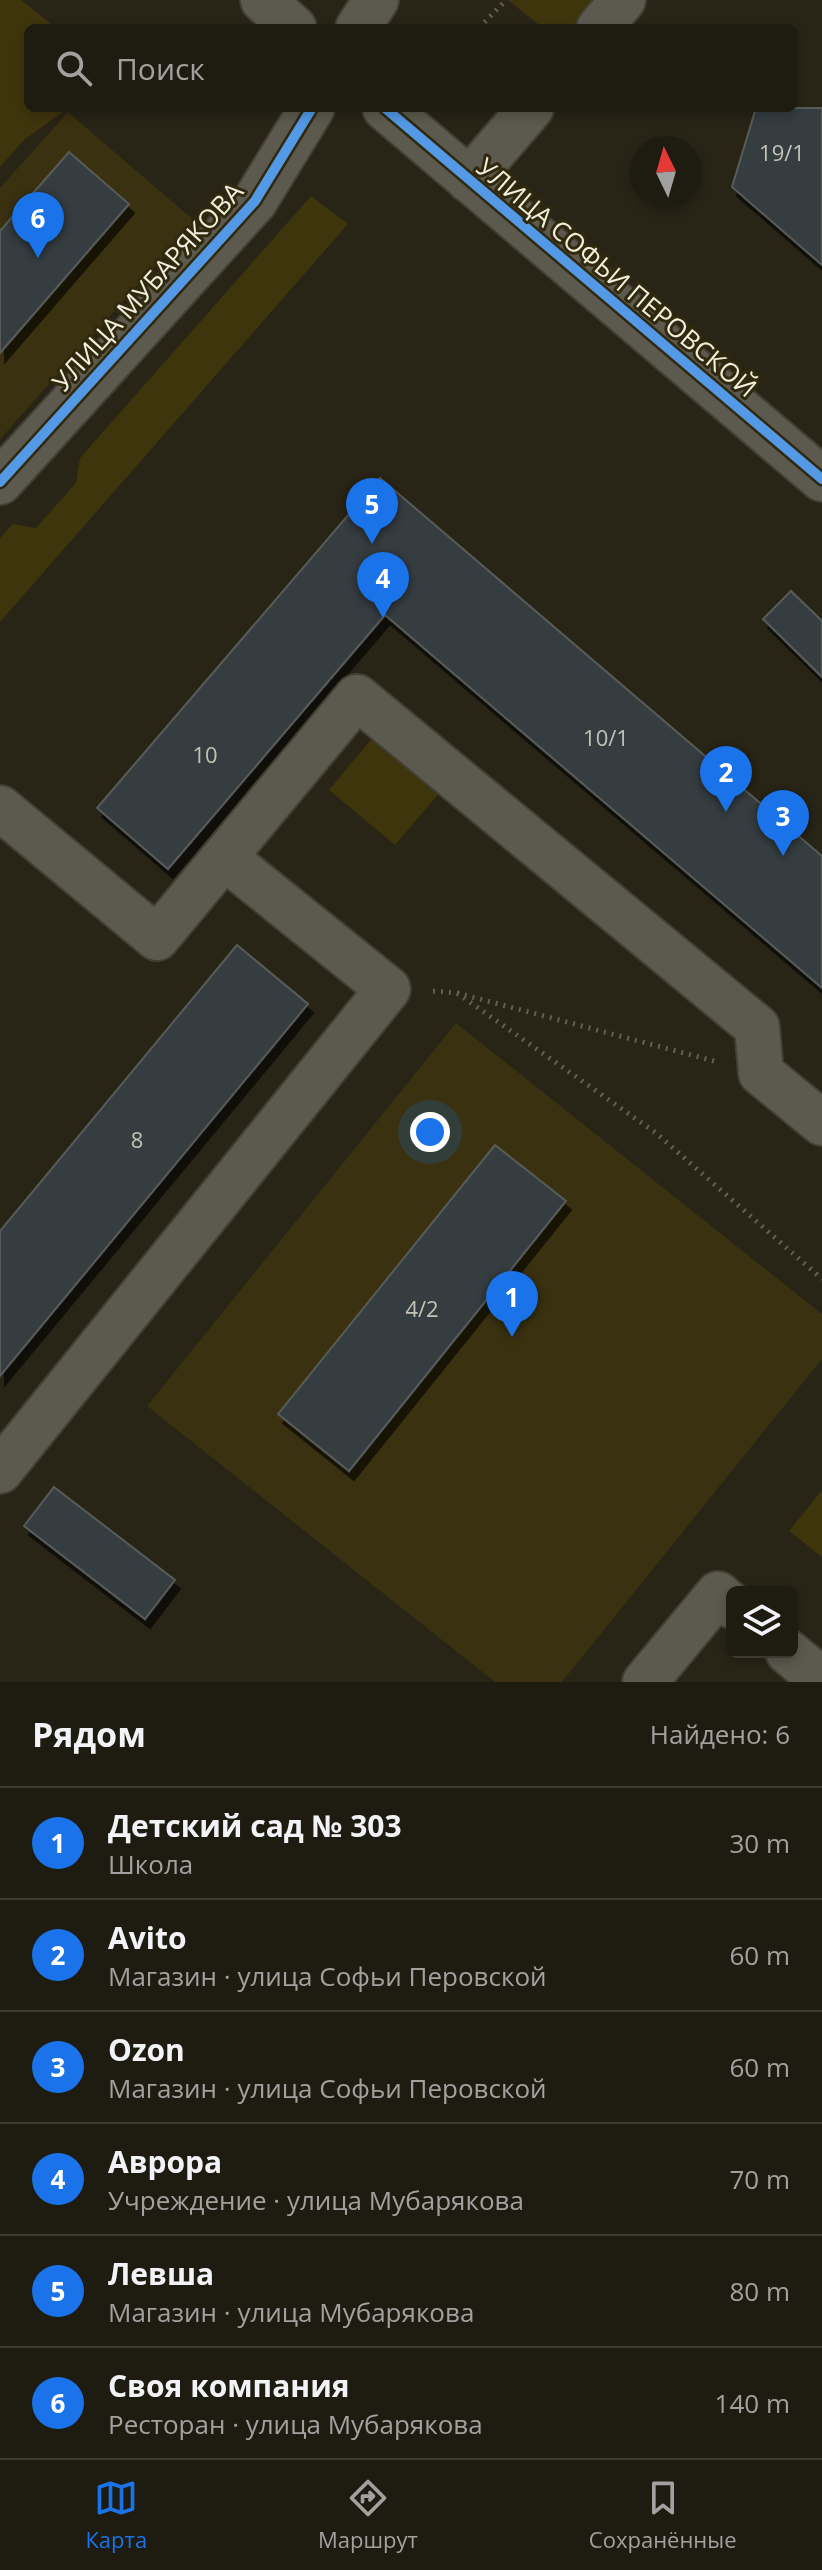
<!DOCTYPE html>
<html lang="ru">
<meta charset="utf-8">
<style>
:root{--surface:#1e1b10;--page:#2b281e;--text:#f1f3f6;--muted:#a1a19f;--line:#3c3930;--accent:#1a73e8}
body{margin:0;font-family:"Open Sans",sans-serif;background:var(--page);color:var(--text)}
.controls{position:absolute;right:24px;bottom:24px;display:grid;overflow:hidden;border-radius:12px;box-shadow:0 4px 12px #0003}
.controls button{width:72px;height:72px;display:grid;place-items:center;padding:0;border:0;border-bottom:2px solid var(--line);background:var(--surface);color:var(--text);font:40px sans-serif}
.compass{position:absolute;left:630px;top:136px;width:72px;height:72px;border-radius:50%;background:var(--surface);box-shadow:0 4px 12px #0003;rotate:355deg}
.you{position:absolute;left:430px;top:1132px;width:28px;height:28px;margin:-20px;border:6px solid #fff;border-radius:50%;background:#1a73e8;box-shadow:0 0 0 12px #1a73e833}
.badge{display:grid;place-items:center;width:52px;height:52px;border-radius:50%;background:var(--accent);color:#fff;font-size:26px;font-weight:700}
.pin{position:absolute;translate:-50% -66px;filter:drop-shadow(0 2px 4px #0008)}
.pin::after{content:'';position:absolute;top:42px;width:28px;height:24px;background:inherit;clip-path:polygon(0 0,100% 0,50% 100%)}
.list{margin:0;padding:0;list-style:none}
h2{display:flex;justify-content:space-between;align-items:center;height:104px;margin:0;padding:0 32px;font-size:34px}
h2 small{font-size:26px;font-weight:400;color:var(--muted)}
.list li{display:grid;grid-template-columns:52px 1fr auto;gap:24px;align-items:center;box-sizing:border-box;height:112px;padding:0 32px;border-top:2px solid var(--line)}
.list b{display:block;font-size:30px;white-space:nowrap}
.list p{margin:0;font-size:26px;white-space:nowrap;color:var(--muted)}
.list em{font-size:26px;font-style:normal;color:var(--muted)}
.icon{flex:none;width:44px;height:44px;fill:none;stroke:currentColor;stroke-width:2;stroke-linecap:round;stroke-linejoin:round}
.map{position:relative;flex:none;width:822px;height:1682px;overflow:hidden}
.search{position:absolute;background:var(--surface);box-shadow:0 4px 12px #0003;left:24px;right:24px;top:24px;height:88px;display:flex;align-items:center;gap:20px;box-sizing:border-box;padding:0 28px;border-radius:12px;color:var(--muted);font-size:30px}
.sheet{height:776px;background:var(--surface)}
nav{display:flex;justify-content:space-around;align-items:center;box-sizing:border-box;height:112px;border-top:2px solid var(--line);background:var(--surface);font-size:22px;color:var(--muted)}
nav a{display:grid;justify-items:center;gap:4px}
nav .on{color:var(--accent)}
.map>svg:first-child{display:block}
.built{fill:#393110}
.green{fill:#3f350c}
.building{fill:#363e40;stroke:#585b59;stroke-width:2;filter:url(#shadow)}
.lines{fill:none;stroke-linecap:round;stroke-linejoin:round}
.minor-casing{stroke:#423f33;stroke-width:48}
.path{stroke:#626056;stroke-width:5;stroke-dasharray:2 6;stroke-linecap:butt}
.minor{stroke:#5c5a4e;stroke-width:44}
.cycleway-casing{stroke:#30290e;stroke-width:15}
.cycleway{stroke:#5399e6;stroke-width:10}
.labels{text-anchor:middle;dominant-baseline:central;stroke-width:6;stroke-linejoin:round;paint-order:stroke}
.number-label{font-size:22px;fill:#c3c2b6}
.street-label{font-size:26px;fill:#f2eede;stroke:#30290e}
</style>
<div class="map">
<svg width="822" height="1682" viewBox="0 0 822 1682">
<defs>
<filter id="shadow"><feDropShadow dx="5" dy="9" stdDeviation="0" flood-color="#0009"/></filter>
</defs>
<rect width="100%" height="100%" fill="#282416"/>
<!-- built -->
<path class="built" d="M68 112 195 221 0 439V188Z
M456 1023 822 1314V1359L562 1682H495L147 1406Z"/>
<!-- green -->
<path class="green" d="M0 0H21L56 28H28V108H68L24 140 0 167Z
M508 0H598L576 28H543Z
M311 196 348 224 0 622V538L13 524 36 528 76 483 80 458Z
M375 735 441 791 395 845 329 790Z
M822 1490V1557L789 1531Z"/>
<!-- building -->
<path class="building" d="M756 108H822V265L732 187Z
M69 152 129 204 0 353V231Z
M380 478 822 856V988L385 615 168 869 97 808Z
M791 591 822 621V677L763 619Z
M237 945 308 1004 0 1376V1231Z
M495 1145 566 1201 349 1471 278 1414Z
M54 1487 175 1580 145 1619 24 1526Z"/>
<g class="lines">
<defs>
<path id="minor" d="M263 0 294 28
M358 28 376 0
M599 28 623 0
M385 108 822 479
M469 180 531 108
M0 482 255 201 312 108
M0 808 157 938 357 697 757 1027 761 1073 822 1123
M0 1471 388 989 224 857
M788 1652 822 1680
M645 1682 718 1594 732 1606"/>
</defs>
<!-- minor casing -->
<use href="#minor" class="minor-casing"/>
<!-- path -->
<path class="path" d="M479 28 506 0
M433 991 457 993 714 1061
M457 993 656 1133 822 1279"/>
<!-- minor -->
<use href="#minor" class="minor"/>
<defs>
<path id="cycleway" d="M385 108 822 479
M0 482 255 201 312 108"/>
</defs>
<!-- cycleway casing -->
<use href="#cycleway" class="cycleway-casing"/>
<!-- cycleway -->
<use href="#cycleway" class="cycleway"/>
</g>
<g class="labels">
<!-- number labels -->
<g class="number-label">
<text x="782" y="152">19/1</text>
<text x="606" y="737">10/1</text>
<text x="205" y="754">10</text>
<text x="137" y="1139">8</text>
<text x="422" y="1308">4/2</text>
</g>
<!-- street labels -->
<g class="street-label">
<text transform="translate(617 277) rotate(40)">УЛИЦА СОФЬИ ПЕРОВСКОЙ</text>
<text transform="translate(147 286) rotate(-48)">УЛИЦА МУБАРЯКОВА</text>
</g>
</g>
</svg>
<div class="controls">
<button><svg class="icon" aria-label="layers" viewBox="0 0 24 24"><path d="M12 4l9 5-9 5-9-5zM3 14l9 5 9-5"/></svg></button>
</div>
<svg class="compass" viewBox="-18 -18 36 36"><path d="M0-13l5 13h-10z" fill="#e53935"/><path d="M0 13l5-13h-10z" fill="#a1a19f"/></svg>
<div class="you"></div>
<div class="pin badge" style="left:512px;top:1337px">1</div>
<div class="pin badge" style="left:726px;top:812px">2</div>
<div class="pin badge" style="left:783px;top:856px">3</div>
<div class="pin badge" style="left:383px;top:618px">4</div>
<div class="pin badge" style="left:372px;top:544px">5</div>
<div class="pin badge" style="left:38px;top:258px">6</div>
<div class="search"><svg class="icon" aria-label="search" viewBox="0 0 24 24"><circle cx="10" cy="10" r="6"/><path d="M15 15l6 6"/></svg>Поиск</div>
</div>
<section class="sheet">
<h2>Рядом<small>Найдено: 6</small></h2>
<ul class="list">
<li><span class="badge">1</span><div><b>Детский сад № 303</b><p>Школа</p></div><em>30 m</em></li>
<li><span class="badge">2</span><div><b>Avito</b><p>Магазин · улица Софьи Перовской</p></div><em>60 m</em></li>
<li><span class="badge">3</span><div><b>Ozon</b><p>Магазин · улица Софьи Перовской</p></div><em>60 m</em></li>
<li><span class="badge">4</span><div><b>Аврора</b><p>Учреждение · улица Мубарякова</p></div><em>70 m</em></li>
<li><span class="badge">5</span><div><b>Левша</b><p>Магазин · улица Мубарякова</p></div><em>80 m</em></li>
<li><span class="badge">6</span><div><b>Своя компания</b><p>Ресторан · улица Мубарякова</p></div><em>140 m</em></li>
</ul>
</section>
<nav>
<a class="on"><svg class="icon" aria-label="map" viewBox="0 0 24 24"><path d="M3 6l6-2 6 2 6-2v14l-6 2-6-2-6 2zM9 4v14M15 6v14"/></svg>Карта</a>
<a><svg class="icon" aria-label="directions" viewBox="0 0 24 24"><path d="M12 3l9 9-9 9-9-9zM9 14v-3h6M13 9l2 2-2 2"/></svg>Маршрут</a>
<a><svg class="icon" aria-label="saved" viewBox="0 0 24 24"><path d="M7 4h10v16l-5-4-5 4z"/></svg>Сохранённые</a>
</nav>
